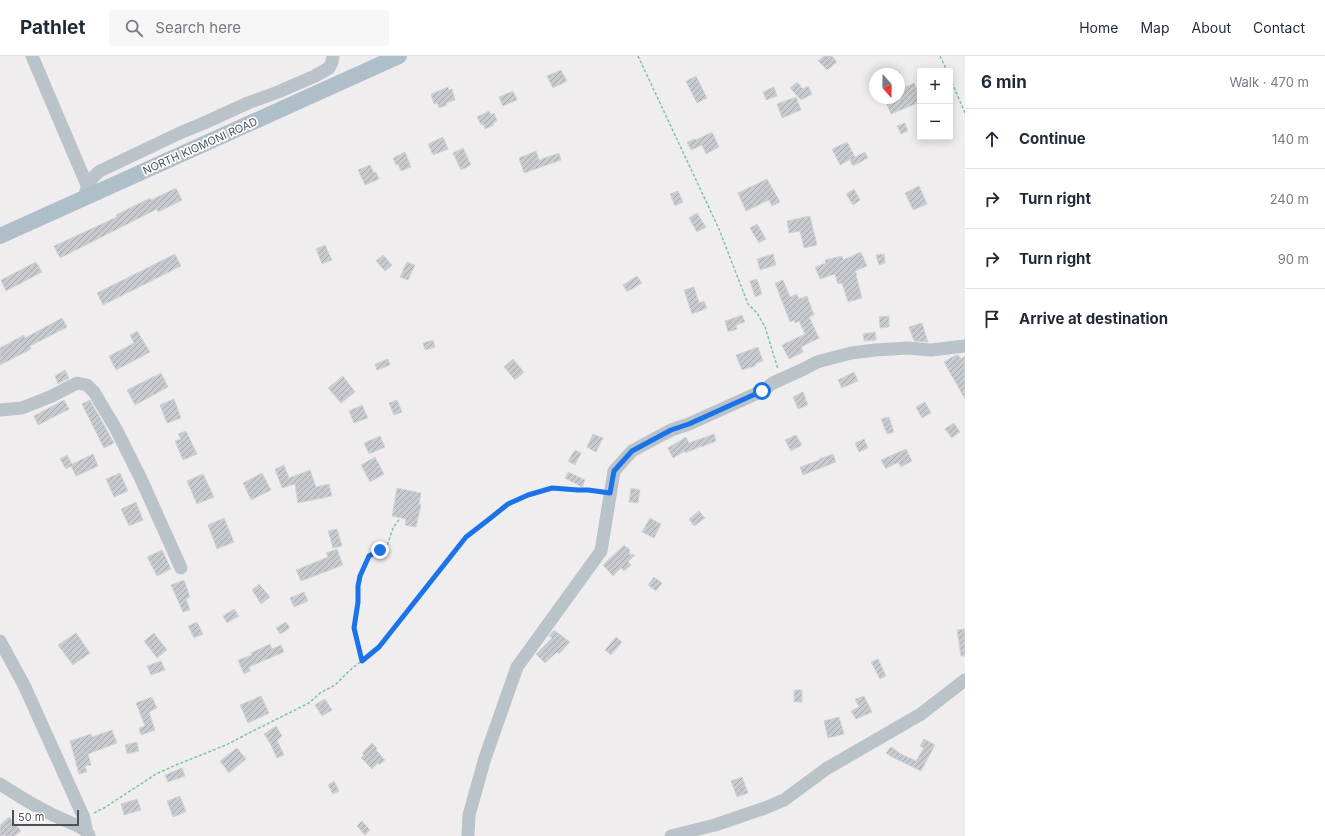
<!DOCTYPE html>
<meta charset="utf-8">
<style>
:root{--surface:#fff;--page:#f6f6f7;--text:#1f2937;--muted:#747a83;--line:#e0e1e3}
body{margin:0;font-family:Inter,sans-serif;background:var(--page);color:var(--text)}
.controls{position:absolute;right:12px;top:12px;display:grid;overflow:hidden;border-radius:4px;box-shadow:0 2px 10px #0003}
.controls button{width:36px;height:36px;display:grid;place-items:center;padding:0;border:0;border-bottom:1px solid var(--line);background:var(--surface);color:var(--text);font:20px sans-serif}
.compass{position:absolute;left:869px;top:12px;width:36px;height:36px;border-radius:50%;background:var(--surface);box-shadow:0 2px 10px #0003;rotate:160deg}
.scale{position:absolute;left:12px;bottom:10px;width:67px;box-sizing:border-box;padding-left:4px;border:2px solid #475259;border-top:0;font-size:11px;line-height:14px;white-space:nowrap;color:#475259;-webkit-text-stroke:3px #fff;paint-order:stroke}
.stop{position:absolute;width:12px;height:12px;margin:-9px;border:3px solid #1a73e8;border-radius:50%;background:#fff}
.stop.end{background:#1a73e8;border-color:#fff;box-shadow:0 1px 4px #0008}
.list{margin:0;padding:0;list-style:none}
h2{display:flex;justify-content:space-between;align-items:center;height:52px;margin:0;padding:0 16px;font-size:17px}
h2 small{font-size:13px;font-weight:400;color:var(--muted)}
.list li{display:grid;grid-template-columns:26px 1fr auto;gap:12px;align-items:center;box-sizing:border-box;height:60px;padding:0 16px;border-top:1px solid var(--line)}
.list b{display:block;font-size:15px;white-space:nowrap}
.list em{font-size:13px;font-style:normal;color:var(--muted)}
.icon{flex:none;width:22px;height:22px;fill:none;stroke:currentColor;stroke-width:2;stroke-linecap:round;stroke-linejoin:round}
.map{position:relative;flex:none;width:965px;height:780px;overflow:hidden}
header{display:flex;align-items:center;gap:24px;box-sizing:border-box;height:56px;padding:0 20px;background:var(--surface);border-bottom:1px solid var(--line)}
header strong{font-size:19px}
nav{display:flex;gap:22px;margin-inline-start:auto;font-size:14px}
.search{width:280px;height:36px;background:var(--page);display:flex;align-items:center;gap:10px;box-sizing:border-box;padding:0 14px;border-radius:4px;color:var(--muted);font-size:15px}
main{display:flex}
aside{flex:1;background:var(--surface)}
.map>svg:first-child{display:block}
.building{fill:url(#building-hatch);stroke:#d2d4d8}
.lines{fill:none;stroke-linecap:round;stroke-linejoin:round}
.path{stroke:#79c69b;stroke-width:1.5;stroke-dasharray:3 2;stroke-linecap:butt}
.minor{stroke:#bac3c9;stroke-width:13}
.major{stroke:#afbfca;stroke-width:16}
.route{stroke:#1a73e8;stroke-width:5}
.labels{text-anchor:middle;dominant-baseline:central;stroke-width:3.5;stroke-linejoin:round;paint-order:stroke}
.street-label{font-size:11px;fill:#475259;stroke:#fff}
</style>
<header>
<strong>Pathlet</strong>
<div class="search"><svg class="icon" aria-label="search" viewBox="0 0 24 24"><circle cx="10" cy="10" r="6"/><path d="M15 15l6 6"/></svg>Search here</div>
<nav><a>Home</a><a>Map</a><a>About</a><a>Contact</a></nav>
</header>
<main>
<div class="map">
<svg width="965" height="780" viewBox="0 0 965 780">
<defs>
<pattern id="building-hatch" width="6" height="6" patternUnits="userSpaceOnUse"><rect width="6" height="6" fill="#c7cbd0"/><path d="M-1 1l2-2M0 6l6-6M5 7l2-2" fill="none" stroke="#a3a7ac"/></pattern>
</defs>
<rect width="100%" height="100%" fill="#f0edee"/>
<!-- building -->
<path class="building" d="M824 0H832L837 6 827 14 818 5Z
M561 14 567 25 553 32 547 20Z
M899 16 906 31 914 27 920 41V46L891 58 884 42H899Z
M696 20 707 42 697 47 686 25Z
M797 26 803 33 808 30 812 38 801 44 790 32Z
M448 31 449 34 452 33 455 44 446 47 447 49 439 52 437 47 434 48 431 38Z
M774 31 777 40 766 44 763 36Z
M513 35 517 44 503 50 499 41Z
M796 41 801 54 782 62 777 48Z
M489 55 491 59 494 57 497 65 493 67 494 69 485 73 483 68 481 69 477 61Z
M905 67 908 75 901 78 897 70Z
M712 76 719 91 706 98 702 89 691 94 687 86 695 83 696 84Z
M443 81 448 93 433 99 428 88Z
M847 86 855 101 865 96 868 102 853 110 850 104 851 103 840 109 832 93Z
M463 92 471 109 461 114 453 97Z
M536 95 539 104 559 97 561 104 524 117 519 102Z
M405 96 411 111 401 115 398 108 396 109 393 102Z
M370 109 374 117 376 116 379 123 365 129 358 114Z
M767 123 780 146 772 150 769 144 746 155 738 137Z
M919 130 927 148 913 154 905 137Z
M176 132 182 144 158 156 157 153 60 202 54 190 117 161 116 159 150 142 151 144Z
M854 133 860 144 853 149 846 138Z
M678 135 683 146 675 150 670 138Z
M697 157 706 171 697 176 689 162Z
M810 160 817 189 804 192 800 175 789 177 787 165Z
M757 168 766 183 759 187 750 172Z
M325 189 332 204 322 208 316 193Z
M861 196 867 210 855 215 857 219H856L862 242 848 246 842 227 838 228 835 218 820 223 815 211 826 207 825 204 842 200 843 204Z
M175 198 181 210 103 249 97 237Z
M773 198 776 209 760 214 757 203Z
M884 198 885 207 879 209 876 199Z
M383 199 392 209 385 215 376 205Z
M36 206 42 216 6 235 1 224Z
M407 206 415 209 408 224 400 221Z
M637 220 642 227 627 236 623 229Z
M757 223 762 238 755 241 750 225Z
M783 224 790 241 797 238 799 243 807 240 814 259 809 261 819 282 801 291 803 296 789 303 782 289 805 278 799 265 795 267 794 264 790 266 775 227Z
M694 231 699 247 704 245 707 252 692 258 684 234Z
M742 259 745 266 736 269 737 273 728 276 725 265Z
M889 260V271L880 272 879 261Z
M62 262 67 271 30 290 31 293 0 309V292L24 279 25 282Z
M922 267 928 286 914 285 909 271Z
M137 275 150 296 116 314 109 300 134 287 130 279Z
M875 276 876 284 864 285 863 278Z
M433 284 435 291 425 294 423 287Z
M758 291 763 305 755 308V310L742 314 736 299Z
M956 299H958L961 303 965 300V343L944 306Z
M388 303 390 309 377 314 375 308Z
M513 303 524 316 515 324 504 311Z
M65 314 69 322 58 328 55 320Z
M854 316 858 325 842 332 838 324Z
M161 317 168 331 135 349 127 334Z
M343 320 355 336 341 347 328 332Z
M803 336 808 349 798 353 793 341Z
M174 343 181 362 167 367 160 349Z
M64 344 69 353 38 369 34 360Z
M90 344 114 387 104 392 82 348Z
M397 344 402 356 394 359 389 347Z
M925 346 931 357 922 362 916 351Z
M362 349 368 362 354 367 349 355Z
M889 361 894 376 887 378 881 363Z
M954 367 960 376 952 382 945 373Z
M186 375 197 398 183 404 175 385 181 383 178 378Z
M593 378 603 382 596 396 587 391Z
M714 378 716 385 701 391V390L686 397 685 395 673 402 668 392 686 381 689 387Z
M796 379 802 389 791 395 785 384Z
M380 380 385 391 369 398 364 387Z
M864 383 868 392 859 396 855 387Z
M906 393 912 405 901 411 898 406 886 413 881 404Z
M575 394 581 397 575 409 568 405Z
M93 398 98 410 76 420 71 410 66 413 60 403 67 399 72 408Z
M833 398 836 406 803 419 800 411 820 404 819 403Z
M375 401 384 418 370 426 361 409Z
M284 409 289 422 310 414 316 431 329 428 332 440 298 447 295 428 282 432 275 413Z
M568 416 585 424 582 431 565 422Z
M120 417 128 435 114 441 106 423Z
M262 417 271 434 251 444 243 427Z
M203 418 214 441 197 448 187 425Z
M397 432 421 437 419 448 421 449 416 471 405 469 406 463 392 460Z
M631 432 640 434 638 447 629 446Z
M136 446 143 464 129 470 121 453Z
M699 455 705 462 694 470 689 463Z
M224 462 234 486 217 493 208 469Z
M650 462 661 468 654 482 642 476Z
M337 473 342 490 333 492 328 475Z
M624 489 630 494 629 498 635 499 628 506 631 509 624 515 621 512 613 520 603 509Z
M337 493 343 509 301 525 296 514 328 501 326 497Z
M162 494 171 513 157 520 147 501Z
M654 521 662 527 656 535 648 529Z
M184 524 190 541 186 543 190 554 183 556 171 529Z
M259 528 270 541 261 548 252 534Z
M304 536 308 545 294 551 290 542Z
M234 553 239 560 227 567 223 560Z
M197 566 203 578 194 582 188 570Z
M286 566 290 572 280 578 276 572Z
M965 573V600H961L957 574Z
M554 574 570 586 559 598 557 596 545 607 536 598 552 582 549 580Z
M76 577 90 597 73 609 58 589Z
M154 577 167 594 157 602 144 585Z
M616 581 622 586 611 599 605 594Z
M270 588 272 593 281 589 284 596 249 611 250 615 244 618 238 604 252 599 251 597Z
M878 603 886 620 880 623 871 606Z
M161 605 165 614 151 619 147 610Z
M794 634H802V646H794Z
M261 640 269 657 248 667 240 649Z
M864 640 872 656 856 663 851 655 859 651 855 643Z
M152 641 157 652 149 656 155 674 141 679 139 672 145 670 136 647Z
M325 643 332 654 322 660 315 649Z
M839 661 844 678 828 682 824 665Z
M276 670 282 680 277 684 284 699 277 702 270 687 264 678Z
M112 674 117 687 88 698 91 709 85 710 87 716 79 718 70 685 91 678 92 681Z
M924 683 935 689 921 715 892 701 886 697 891 691 901 698 916 705 924 692 920 690Z
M137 686 139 695 127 698 125 689Z
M372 687 377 692 376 694 385 704 379 709 378 707 372 713 361 702 364 699 362 697Z
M237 692 246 703 229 717 220 705Z
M182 712 185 720 168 726 165 719Z
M742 721 748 737 737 741 731 725Z
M334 725 339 735 333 738 328 729Z
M180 740 186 756 173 761 167 745Z
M137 743 141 754 124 759 121 748Z
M9 761 21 775 15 780H0V769Z
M362 765 370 774 365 779 357 770Z"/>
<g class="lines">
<!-- path -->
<path class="path" d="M638 0 719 173 748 248 757 257 765 271 778 313
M940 0 947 15
M950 22 965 57
M362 605 354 572 358 546V530L361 520 369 500 387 490 393 472 400 462
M94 757 104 752 156 718 176 709 226 689 251 676 309 647 320 637 335 629 349 615 379 591 466 481 508 448 528 439 552 432 599 436"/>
<!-- minor -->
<path class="minor" d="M32 0 87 129
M84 142C88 128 89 124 100 115L182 76 204 67 248 47 278 36 315 20 329 12 332 6 333 0
M0 354 22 352 52 340 77 327 87 329 94 336 116 373 141 423 181 512
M0 585 24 629 84 762 86 773
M0 728C22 742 44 756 69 766 77 770 84 771 89 779
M468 780 469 759 485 702 517 611 601 495 614 415 632 395 671 374 689 368 762 335 773 327 804 313 817 306 851 297 875 294 907 292 931 294 965 290
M671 780 715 769 765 752 784 744 826 713 921 658 965 624"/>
<!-- major -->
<path class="major" d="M0 180 399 0"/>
</g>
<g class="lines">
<!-- route -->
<path class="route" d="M380 494 369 500 360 520 358 530V546L354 572 362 605 379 591 466 481 488 464 508 448 528 439 552 432 578 434H588L610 437 614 415 632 395 671 374 689 368 762 335"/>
</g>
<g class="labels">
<!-- street labels -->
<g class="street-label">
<text transform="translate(200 90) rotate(-24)">NORTH KIOMONI ROAD</text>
</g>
</g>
</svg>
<div class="controls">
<button>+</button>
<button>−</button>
</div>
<svg class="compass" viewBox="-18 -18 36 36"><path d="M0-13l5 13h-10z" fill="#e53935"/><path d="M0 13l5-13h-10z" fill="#747a83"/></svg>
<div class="scale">50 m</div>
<div class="stop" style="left:762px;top:335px"></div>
<div class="stop end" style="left:380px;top:494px"></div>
</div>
<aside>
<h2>6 min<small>Walk · 470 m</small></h2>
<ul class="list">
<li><svg class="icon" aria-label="ahead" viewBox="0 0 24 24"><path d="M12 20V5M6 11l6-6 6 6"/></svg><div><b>Continue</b></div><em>140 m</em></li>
<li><svg class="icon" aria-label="right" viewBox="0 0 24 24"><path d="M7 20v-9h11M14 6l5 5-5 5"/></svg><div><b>Turn right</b></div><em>240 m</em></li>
<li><svg class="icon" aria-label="right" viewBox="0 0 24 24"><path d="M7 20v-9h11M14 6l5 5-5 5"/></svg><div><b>Turn right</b></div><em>90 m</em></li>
<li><svg class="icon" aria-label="arrive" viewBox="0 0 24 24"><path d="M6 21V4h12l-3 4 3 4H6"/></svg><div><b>Arrive at destination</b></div></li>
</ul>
</aside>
</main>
